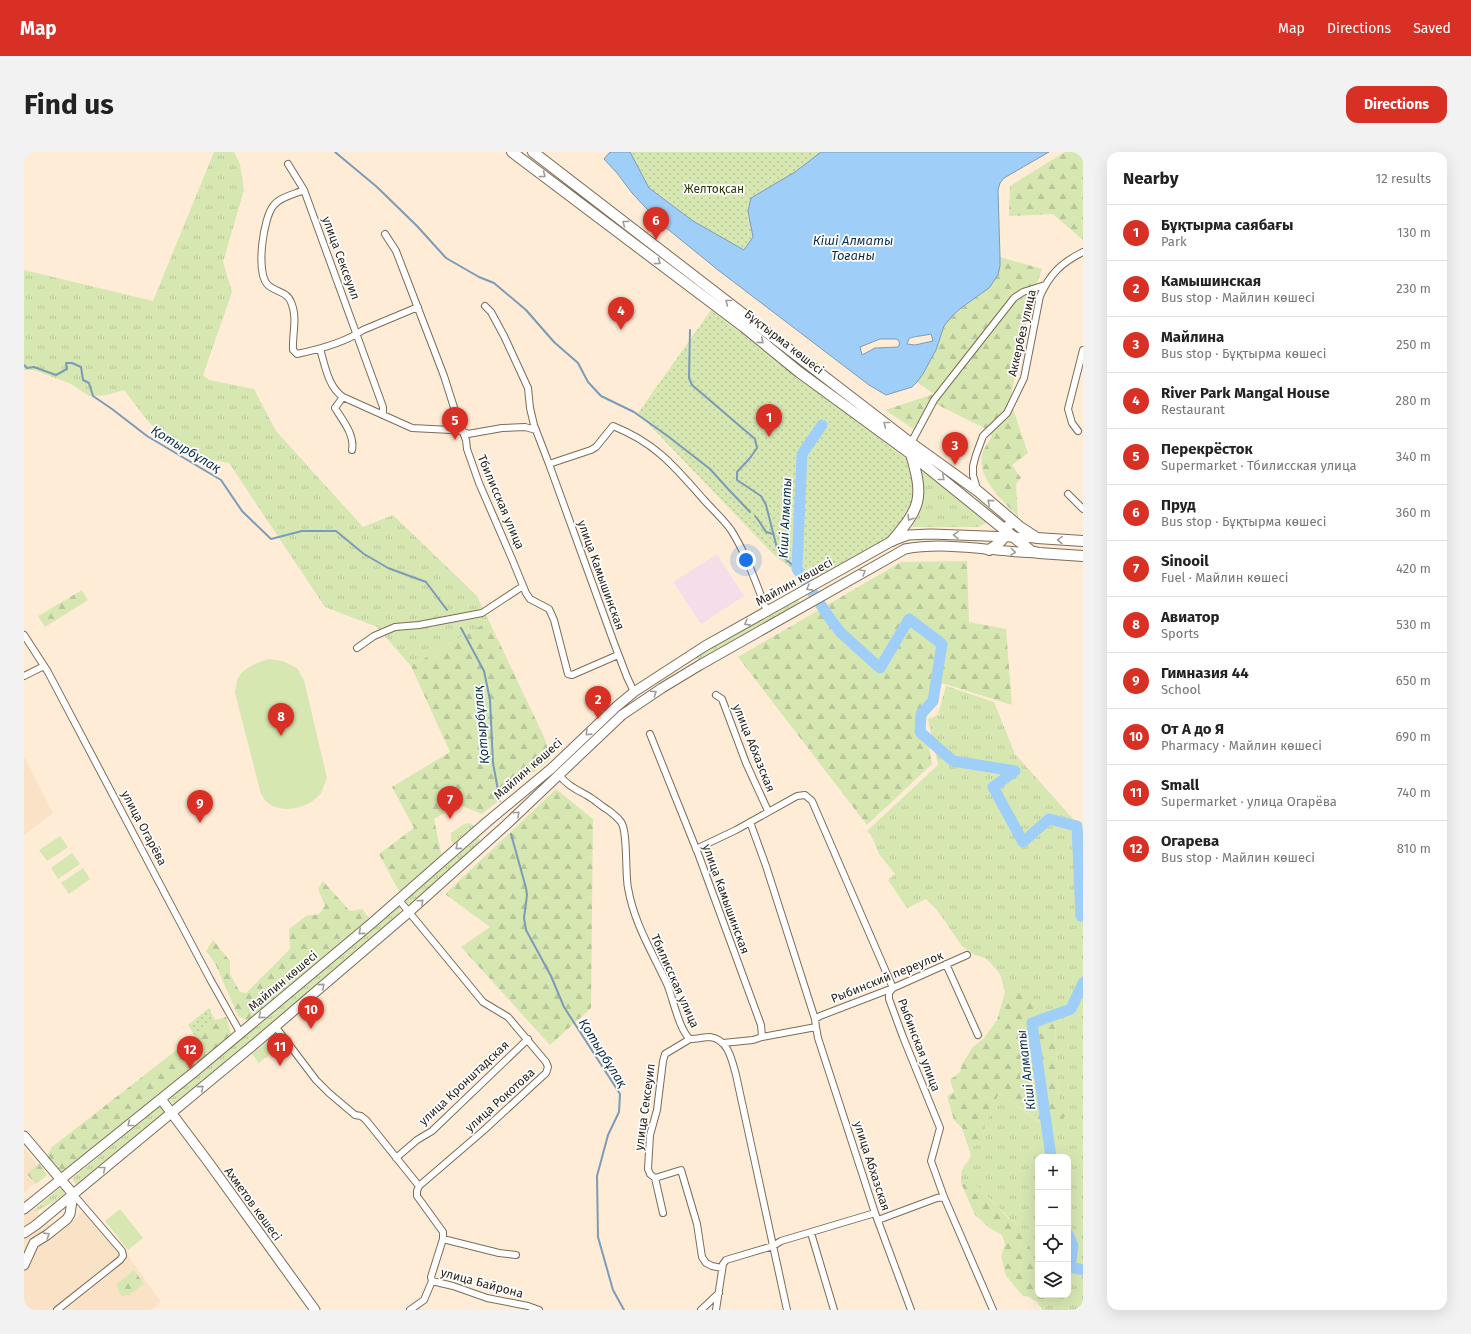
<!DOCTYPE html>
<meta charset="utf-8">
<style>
:root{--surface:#fff;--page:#f2f2f2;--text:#222;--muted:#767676;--line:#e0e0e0;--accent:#d93025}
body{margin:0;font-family:"Fira Sans",sans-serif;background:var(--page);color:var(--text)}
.controls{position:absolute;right:12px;bottom:12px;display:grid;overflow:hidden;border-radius:8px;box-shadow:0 4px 16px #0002}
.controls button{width:36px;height:36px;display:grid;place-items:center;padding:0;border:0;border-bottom:1px solid var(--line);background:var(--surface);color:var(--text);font:20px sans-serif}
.you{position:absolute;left:722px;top:408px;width:14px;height:14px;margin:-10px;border:3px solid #fff;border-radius:50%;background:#1a73e8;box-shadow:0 0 0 6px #1a73e833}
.badge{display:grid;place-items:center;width:26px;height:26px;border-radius:50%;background:var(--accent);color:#fff;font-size:13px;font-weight:700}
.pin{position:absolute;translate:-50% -33px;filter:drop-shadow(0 1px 2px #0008)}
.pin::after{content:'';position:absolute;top:21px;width:14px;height:12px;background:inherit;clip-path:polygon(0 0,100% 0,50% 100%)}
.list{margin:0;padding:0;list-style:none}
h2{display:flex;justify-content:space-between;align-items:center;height:52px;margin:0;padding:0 16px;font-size:17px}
h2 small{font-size:13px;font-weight:400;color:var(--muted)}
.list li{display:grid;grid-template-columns:26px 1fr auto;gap:12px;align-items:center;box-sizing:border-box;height:56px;padding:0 16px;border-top:1px solid var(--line)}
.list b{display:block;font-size:15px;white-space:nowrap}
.list p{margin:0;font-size:13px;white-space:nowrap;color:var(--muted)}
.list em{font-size:13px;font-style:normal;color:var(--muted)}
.icon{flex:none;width:22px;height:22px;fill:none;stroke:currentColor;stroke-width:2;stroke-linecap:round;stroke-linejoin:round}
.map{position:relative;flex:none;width:1059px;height:1158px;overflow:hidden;border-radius:12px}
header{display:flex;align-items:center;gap:24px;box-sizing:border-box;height:56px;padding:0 20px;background:var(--accent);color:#fff}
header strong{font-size:19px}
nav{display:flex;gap:22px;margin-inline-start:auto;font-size:14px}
.intro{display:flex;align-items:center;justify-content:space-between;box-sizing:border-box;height:96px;padding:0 24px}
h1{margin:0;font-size:28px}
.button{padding:10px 18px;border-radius:12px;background:var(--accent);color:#fff;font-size:14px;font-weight:700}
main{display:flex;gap:24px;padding:0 24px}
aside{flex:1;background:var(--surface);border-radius:12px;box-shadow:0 4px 16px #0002}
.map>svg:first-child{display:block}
.built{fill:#fae2c6}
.industrial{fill:#f5deea}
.grass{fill:url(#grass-tufts)}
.forest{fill:url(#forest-firs)}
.park{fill:url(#park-dots)}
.pitch{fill:#d7e7b2}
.water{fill:#9fcef9;stroke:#7c9bb7;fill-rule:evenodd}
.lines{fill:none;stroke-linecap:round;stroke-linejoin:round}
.stream{stroke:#7c9bb7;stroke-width:2}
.river{stroke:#9fcef9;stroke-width:11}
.street-casing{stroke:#7c6c58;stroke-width:8}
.secondary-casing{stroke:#7c6c58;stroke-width:11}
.primary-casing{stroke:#7c6c58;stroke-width:12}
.street{stroke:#fff;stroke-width:6}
.secondary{stroke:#fff;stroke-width:9}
.primary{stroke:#fff;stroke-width:10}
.oneway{stroke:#a09d99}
.labels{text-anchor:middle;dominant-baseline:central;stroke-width:3.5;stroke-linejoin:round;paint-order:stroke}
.park-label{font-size:12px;fill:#2e380d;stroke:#fff}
.street-label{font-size:12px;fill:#2c251d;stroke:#fff}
.water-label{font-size:13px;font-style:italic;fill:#0c304c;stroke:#fff}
</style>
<header>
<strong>Map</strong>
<nav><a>Map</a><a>Directions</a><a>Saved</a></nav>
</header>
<div class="intro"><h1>Find us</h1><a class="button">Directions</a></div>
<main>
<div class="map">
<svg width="1059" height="1158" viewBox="0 0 1059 1158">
<defs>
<pattern id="grass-tufts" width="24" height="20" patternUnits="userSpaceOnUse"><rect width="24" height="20" fill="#d7e7b2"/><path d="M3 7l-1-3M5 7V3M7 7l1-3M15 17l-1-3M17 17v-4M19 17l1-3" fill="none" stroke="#b9c699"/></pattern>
<pattern id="forest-firs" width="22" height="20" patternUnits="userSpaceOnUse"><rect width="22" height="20" fill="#d7e7b2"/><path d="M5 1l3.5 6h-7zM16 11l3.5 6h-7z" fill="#b9c699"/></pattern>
<pattern id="park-dots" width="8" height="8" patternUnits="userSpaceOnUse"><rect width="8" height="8" fill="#d7e7b2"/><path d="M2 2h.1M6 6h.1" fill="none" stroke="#b9c699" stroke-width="1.8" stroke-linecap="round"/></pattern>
</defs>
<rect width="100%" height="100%" fill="#feecd6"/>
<!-- built -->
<path class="built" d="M0 604 29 661 0 683Z
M0 996 21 1022 0 1041Z
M0 1045 33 1083 63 1056 105 1101 103 1102 137 1150 127 1158H0Z"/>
<!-- industrial -->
<path class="industrial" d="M693 402 720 444 677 472 649 430Z"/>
<!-- grass -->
<path class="grass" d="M190 0H210L216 12 220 38 199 110 208 140 179 223 185 228 230 237 252 279 339 375 369 363 453 444 465 469 387 514 353 475 301 455 205 311 156 302 123 268 100 238 83 243 65 244 47 232 10 218H0V118L129 149Z
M898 318 963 371 954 375H888C900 353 901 343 898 318Z
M773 446 776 451 677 507 674 508 670 505Z
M922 534 970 550 991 602 1059 678V691L1055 693 1059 717V1158H1019L1018 1157 1026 1152 1029 1148V1143H1044V1005H1014V1125L1012 1123 1010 1111 993 1072 985 1066 954 1035 937 1031C937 1027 937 1022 938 1018 942 1009 950 1008 945 997L959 988 961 973 975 941 1022 975 1041 964 1034 943 1031 864 993 841 981 840 976 822 963 807 949 802 938 794 913 758 902 747 883 756 864 728 871 722 855 702 847 683 843 679 914 613 904 567 914 563Z
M446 671 450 674 429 692 427 689V681L440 672Z
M453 686 456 687V689L390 751 385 752 382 750 383 747Z
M374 753 376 757 375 761 235 885 153 952H150L145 947 146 945Z
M245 889 251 898 235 911 228 902Z
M139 954 141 956V960L56 1031 52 1032 49 1028V1026L135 955Z
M35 1037H38L40 1040V1042L33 1048 11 1060 10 1058Z"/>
<!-- forest -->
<path class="forest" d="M1041 0H1059V88L1029 62 985 64 986 34Z
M976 105 1018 117 1008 145 986 248 1004 301 988 313 997 326 992 332 994 365C980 349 953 327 958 303 959 297 965 290 968 284L960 276 910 251V243L891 278 861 258 910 242 893 230C901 220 908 208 913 196 916 188 917 180 921 173 941 145 975 144 976 105Z
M943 409 945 470 982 477 988 553 918 531 900 571 908 612 843 673 714 505 877 410Z
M58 438 64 448 21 475 14 464Z
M465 469 520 585 527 606 458 662 435 653 410 667 418 706 376 741 355 702 390 676 368 635 426 600 387 514Z
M532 637 569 667 567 856 526 893 437 795 466 775 421 742Z
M299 729 325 758 328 759 338 757 347 768 224 869 214 864 191 811 182 799 189 788 206 809V822L216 840 222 841 266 797 265 777 282 764 295 762 301 754 294 737Z
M981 840 999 841 1031 864 1034 943 1042 964 1023 975 975 941 961 973 959 988 945 997 938 976 930 968 923 944 930 940 926 928 936 920 938 912 948 896 960 886 973 868Z
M202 865 208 885 37 1023 22 1005 28 995 191 868Z
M15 1011 23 1023 12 1032 3 1022Z
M937 1031 954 1034 984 1066 993 1072 1007 1098 1012 1122 1014 1125V1143H1029V1148L1026 1152 1018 1157 1013 1150 1005 1145 999 1144 982 1124 977 1105 981 1092 978 1083 967 1077 951 1063Z
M110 1118 120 1132 105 1143 97 1144 92 1133Z"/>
<!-- park -->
<path class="park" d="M606 0H797L724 59 729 85 721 98 669 69 625 36Z
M687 158 885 309 891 335 884 361 869 383 787 430 752 405 614 261Z
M185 856 191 868 171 884 164 873Z"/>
<!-- pitch -->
<path class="pitch" d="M245 507 259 509 273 516 280 528 303 626C301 631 299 636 297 641 285 656 262 662 245 652 242 650 239 645 237 642L211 541C212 537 212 532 213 528 218 516 234 510 245 507Z
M36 684 44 695 23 709 15 698Z
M48 701 56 712 34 727 27 716Z
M59 716 66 727 45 742 37 731Z
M96 1057 119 1086 104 1098 81 1069Z"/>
<!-- water -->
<path class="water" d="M586 0H606L625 36 669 69 720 98 729 85 724 59 727 46 771 20 797 0H1025L980 26 976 31 974 38 976 105V114L974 123 965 136 937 156 928 164 920 174 912 198 899 222 893 230 888 235 862 243 845 233 694 118 635 70 608 41 593 21 580 7ZM907 182 909 189 891 193 883 192C884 190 884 188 886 186 888 185 903 183 907 182ZM856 187H873L876 191 874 195 851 196 838 203 836 195Z"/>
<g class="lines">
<!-- stream -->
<path class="stream" d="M311 0 353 35 393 74 422 106 455 125 470 131 502 158 530 190 554 211 564 230 577 244 610 260 645 285 686 317 705 338 726 360
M666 178 665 226 668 233 731 287 733 296 726 306 713 320V328L737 344 742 353 753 396 758 404 773 417
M0 213 3 216 10 215 32 223 43 217 42 211H48L57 215 59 228 65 231 69 244 88 257 123 284 197 328 218 359 247 387 278 379H312L340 402 364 416 402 430 423 458
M731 364 735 369 742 380 749 382
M437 476 460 519 466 548 469 611 476 649
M487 682 502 736 503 743 500 766 502 778 527 824 540 855 596 942 595 960 584 983 573 1024 574 1085 589 1138 600 1158"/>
<!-- river -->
<path class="river" d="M798 273 778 302 773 417 807 468 817 481 856 516 885 467 918 492 909 549 897 562 896 580 929 609 991 619 969 635 999 690 1025 667 1053 674 1057 764H1059
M1027 1005 1008 871 1047 857 1059 831
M1044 1082 1049 1094 1046 1115 1059 1118"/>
<defs>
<path id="street" d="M264 12 280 38 359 255V262
M280 38C271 42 256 45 250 53 239 65 232 119 243 132 250 140 263 139 267 150 274 166 268 182 269 198L273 202C292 198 322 190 339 178L394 155
M361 82 372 99 407 190 420 224 434 268 442 288 443 297 455 331 488 407 502 441 506 447 525 457 530 468 544 522 548 523 594 503
M461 154 467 160 480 184 504 236 506 256 510 273 525 312
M296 197C301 213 304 235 319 245L388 276 427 278 438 279 444 282 478 276 501 275 512 278
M319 245 311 256C319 269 331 283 328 298
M1054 279 1048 271 1044 257 1059 198
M887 291 910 248 990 146 999 140 1021 133
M953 337 949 323V314L952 303 959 284 983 261 1000 226 1016 144C1026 122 1037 111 1059 100
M1044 342 1059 357
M0 483 24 520 186 827 217 882
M333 496 350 484 371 475 395 473 458 461 499 434
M0 524 20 514
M610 540 603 525 590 491 525 312 567 298 572 295 589 274C632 291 651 315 680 348 689 358 700 368 707 378 723 403 732 432 743 459
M692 543 698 547 722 611 744 659
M626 582 675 704 737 873 738 885 729 888 699 891
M535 623C544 634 552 637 564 644 571 648 577 654 584 658 588 661 594 666 597 670 604 679 601 722 604 736 610 771 628 800 643 832 649 846 655 878 666 887 673 887 680 885 686 885 704 887 708 908 712 923L763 1158
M726 670 742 714 791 867 792 875
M672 697 712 678 773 644 781 643 788 649 869 836 865 841V847L879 885 916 976 907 1009 920 1045 969 1158
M375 748 459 850 484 865 522 910 524 915 522 921 459 979 395 1034
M922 812 954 883
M791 867 796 864 869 836 943 803
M251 874 292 928 305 941 331 963 337 964 342 968 395 1034 393 1039V1044L419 1080V1087L407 1125 408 1129
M738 885 792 875 794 886 851 1061 887 1158
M372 1006 393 988 408 979 504 887
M631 1026 657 1018 673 1072 678 1105 682 1111 688 1114 698 1116
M639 1061 631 1026 626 1022 624 1017 626 983 633 958 639 909 641 902 666 887
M854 1068 913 1046 920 1045
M787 1081 810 1158
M419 1087 475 1101 492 1103
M33 1158 96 1108 99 1104 98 1099 49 1042
M386 1158 400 1148 408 1129 429 1134 463 1146 504 1154 515 1158
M677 1158 695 1141
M692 1158 699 1112 702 1108 749 1094 757 1089 851 1061"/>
<path id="secondary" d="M137 947 185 1011 291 1158
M0 984 49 1042
M0 1057 169 921 348 771 463 670 528 616 592 555 610 540 681 494 868 389 884 383 907 382 1013 386
M0 1081 12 1073 233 890 385 760 482 673 598 563 638 536 676 513 881 397C924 389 970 400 1013 401
M0 1113 10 1091 23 1083 43 1067 46 1062 49 1042"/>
<path id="primary" d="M488 0 720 175 775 220 887 302 1007 399 1015 401 1059 404
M509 0 880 286 955 340 996 375 1013 386 1059 389
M868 389C897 355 900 346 887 302
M965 398C975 392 982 386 984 374"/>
</defs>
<!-- street casing -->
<use href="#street" class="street-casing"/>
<!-- secondary casing -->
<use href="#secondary" class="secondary-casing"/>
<!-- primary casing -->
<use href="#primary" class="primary-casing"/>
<!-- street -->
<use href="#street" class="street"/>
<!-- secondary -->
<use href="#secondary" class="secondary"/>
<!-- primary -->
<use href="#primary" class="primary"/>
</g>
<!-- one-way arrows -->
<defs><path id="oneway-chevron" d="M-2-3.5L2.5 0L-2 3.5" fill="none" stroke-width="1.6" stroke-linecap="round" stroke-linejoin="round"/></defs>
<g class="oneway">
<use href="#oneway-chevron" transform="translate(519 23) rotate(37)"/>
<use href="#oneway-chevron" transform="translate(601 71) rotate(-143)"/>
<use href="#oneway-chevron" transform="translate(634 110) rotate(37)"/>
<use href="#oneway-chevron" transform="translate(704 150) rotate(-142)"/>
<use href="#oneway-chevron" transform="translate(737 189) rotate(40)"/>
<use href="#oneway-chevron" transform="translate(862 272) rotate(-142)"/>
<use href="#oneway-chevron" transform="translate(918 326) rotate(39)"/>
<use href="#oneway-chevron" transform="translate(966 350) rotate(-140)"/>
<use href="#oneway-chevron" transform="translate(886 366) rotate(122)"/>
<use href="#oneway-chevron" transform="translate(932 383) rotate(-178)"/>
<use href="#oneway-chevron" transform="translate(1036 388) rotate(-177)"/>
<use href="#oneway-chevron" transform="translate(989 400) rotate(5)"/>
<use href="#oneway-chevron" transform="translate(839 420) rotate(-30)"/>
<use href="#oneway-chevron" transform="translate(785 436) rotate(151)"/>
<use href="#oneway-chevron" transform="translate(723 471) rotate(151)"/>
<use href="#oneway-chevron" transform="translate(630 541) rotate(-34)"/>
<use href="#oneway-chevron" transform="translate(564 581) rotate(136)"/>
<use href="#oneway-chevron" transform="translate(493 662) rotate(-43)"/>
<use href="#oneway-chevron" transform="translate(434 695) rotate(139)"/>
<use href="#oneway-chevron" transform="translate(397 750) rotate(-42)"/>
<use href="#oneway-chevron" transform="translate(337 780) rotate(140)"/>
<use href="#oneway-chevron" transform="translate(298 834) rotate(-41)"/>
<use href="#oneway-chevron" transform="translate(237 864) rotate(140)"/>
<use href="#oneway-chevron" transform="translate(177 936) rotate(-40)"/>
<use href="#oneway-chevron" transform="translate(106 972) rotate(142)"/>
<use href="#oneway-chevron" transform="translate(79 1017) rotate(-39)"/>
<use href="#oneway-chevron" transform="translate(23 1083) rotate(-32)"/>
</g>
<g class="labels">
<!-- park labels -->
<g class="park-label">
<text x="690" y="37">Желтоқсан</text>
</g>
<!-- street labels -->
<g class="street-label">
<text transform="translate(317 106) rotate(70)">улица Сексеуил</text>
<text transform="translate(998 181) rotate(-77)">Аккербез улица</text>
<text transform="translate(760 190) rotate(38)">Бұқтырма көшесі</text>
<text transform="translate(477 350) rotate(67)">Тбилисская улица</text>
<text transform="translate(577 423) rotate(70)">улица Камышинская</text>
<text transform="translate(770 430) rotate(-29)">Майлин көшесі</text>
<text transform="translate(730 596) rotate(68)">улица Абхазская</text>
<text transform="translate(504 617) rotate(-41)">Майлин көшесі</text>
<text transform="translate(120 676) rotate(62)">улица Огарёва</text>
<text transform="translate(702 747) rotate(70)">улица Камышинская</text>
<text transform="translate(863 825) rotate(-22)">Рыбинский переулок</text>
<text transform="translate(259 829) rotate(-40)">Майлин көшесі</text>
<text transform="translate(651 829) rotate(66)">Тбилисская улица</text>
<text transform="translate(895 893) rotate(69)">Рыбинская улица</text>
<text transform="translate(440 931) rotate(-43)">улица Кронштадская</text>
<text transform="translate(476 948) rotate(-42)">улица Рокотова</text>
<text transform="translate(621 955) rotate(-82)">улица Сексеуил</text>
<text transform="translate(848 1014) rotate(72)">улица Абхазская</text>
<text transform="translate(229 1052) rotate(54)">Ахметов көшесі</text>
<text transform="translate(458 1131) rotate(15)">улица Байрона</text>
</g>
<!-- water labels -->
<g class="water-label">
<text x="829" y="88">Кіші Алматы<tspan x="829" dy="15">Тоғаны</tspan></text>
<text transform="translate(162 297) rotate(31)">Қотырбұлақ</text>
<text transform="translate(761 366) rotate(-87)">Кіші Алматы</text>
<text transform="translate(457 573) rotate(-95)">Қотырбұлақ</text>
<text transform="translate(579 901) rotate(58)">Қотырбұлақ</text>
<text transform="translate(1002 918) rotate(-97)">Кіші Алматы</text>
</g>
</g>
</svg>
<div class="controls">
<button>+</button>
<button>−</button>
<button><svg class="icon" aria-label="locate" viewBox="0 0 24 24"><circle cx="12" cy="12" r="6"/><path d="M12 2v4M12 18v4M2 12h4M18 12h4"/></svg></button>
<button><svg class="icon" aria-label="layers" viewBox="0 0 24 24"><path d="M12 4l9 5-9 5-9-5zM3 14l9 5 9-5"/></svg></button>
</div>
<div class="you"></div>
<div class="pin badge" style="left:745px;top:285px">1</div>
<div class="pin badge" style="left:574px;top:567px">2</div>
<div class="pin badge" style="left:931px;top:313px">3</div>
<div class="pin badge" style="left:597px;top:178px">4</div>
<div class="pin badge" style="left:431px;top:288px">5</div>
<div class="pin badge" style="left:632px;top:88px">6</div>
<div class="pin badge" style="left:426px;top:667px">7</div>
<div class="pin badge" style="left:257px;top:584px">8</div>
<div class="pin badge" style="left:176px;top:671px">9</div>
<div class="pin badge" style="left:287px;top:877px">10</div>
<div class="pin badge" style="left:256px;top:914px">11</div>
<div class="pin badge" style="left:166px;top:917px">12</div>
</div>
<aside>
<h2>Nearby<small>12 results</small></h2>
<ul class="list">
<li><span class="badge">1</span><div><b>Бұқтырма саябағы</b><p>Park</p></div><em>130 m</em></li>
<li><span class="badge">2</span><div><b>Камышинская</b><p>Bus stop · Майлин көшесі</p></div><em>230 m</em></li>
<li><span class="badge">3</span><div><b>Майлина</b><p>Bus stop · Бұқтырма көшесі</p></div><em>250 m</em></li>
<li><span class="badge">4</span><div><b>River Park Mangal House</b><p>Restaurant</p></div><em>280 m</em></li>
<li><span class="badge">5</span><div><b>Перекрёсток</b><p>Supermarket · Тбилисская улица</p></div><em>340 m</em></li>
<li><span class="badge">6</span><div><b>Пруд</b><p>Bus stop · Бұқтырма көшесі</p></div><em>360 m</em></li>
<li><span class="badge">7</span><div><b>Sinooil</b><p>Fuel · Майлин көшесі</p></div><em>420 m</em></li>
<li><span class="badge">8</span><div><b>Авиатор</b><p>Sports</p></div><em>530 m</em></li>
<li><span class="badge">9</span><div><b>Гимназия 44</b><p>School</p></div><em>650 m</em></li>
<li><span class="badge">10</span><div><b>От А до Я</b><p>Pharmacy · Майлин көшесі</p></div><em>690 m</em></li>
<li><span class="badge">11</span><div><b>Small</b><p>Supermarket · улица Огарёва</p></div><em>740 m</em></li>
<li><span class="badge">12</span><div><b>Огарева</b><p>Bus stop · Майлин көшесі</p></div><em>810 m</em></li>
</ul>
</aside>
</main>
